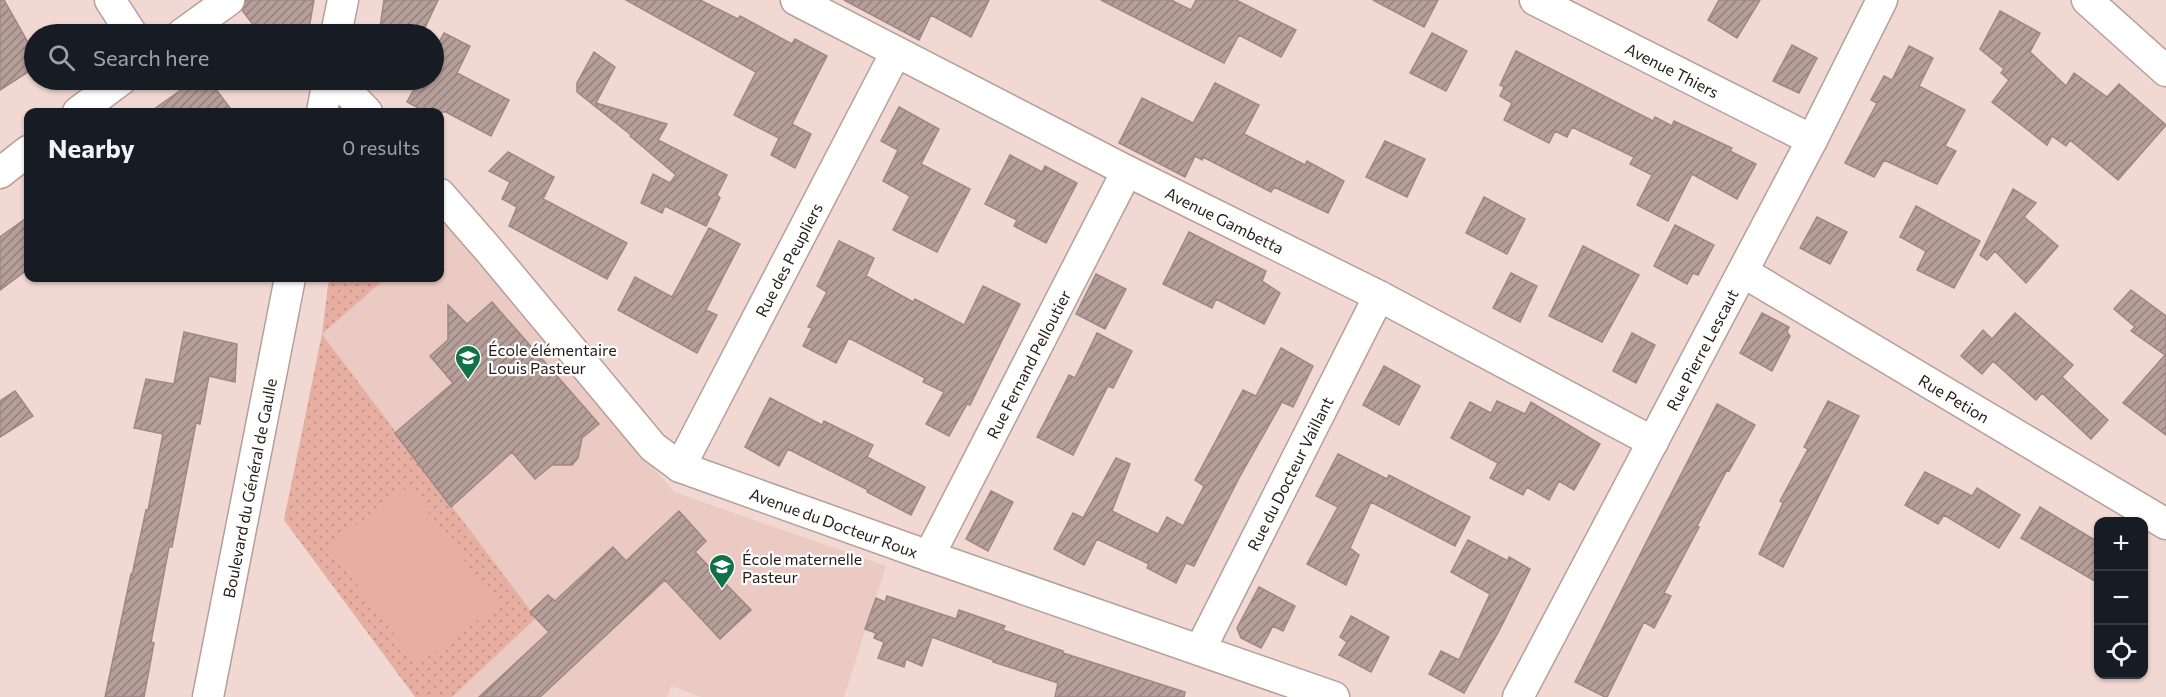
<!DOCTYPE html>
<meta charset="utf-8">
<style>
:root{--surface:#171b24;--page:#20242c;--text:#f1f3f6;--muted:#9ea1a6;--line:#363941}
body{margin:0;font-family:Commissioner,sans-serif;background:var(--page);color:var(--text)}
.controls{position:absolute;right:18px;bottom:18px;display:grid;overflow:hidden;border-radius:12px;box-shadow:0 2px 4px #0004}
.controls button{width:54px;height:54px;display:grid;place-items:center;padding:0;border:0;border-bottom:2px solid var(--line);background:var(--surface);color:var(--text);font:30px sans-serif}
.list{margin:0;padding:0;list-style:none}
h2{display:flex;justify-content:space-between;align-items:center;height:78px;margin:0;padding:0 24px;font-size:26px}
h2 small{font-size:20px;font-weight:400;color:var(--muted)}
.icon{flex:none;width:33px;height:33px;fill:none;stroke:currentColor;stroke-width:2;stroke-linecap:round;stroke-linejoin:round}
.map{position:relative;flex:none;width:2166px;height:697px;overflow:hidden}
.search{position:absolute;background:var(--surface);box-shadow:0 2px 4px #0004;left:24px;top:24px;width:420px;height:66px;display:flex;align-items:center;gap:15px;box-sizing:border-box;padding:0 21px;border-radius:33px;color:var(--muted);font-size:22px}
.panel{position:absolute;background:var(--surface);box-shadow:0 2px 4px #0004;left:24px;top:108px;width:420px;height:174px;border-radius:12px}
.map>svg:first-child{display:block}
.built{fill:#ebcac3}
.grass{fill:url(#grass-dots)}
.garden{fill:#e7aea2}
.building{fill:url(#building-hatch);stroke:#9f8883;stroke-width:1.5}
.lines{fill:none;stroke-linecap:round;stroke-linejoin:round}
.minor-casing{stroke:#b79f99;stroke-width:33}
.minor{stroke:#fff;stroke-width:30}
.labels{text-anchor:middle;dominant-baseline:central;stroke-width:4.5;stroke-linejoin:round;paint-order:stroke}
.street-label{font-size:16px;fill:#241b19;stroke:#fff}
.poi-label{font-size:16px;fill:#241b19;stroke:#fff;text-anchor:start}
</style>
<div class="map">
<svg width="2166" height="697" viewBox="0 0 2166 697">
<defs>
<pattern id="grass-dots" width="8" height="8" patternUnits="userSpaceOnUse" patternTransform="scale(1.5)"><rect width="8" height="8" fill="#e7aea2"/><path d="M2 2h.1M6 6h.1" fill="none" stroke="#c6958b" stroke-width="1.8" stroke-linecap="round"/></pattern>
<pattern id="building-hatch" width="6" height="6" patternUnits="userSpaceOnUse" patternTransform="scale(1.5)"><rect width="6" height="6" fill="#b69e99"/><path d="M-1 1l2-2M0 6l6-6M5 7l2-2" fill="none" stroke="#94807c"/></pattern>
</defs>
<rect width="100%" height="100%" fill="#f1d8d2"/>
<!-- built -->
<path class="built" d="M446 224 674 492 886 566 844 697H701L671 686 667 697H452L535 618 322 334 386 278H440V230Z"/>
<!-- grass -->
<path class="grass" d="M329 278H386L322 334 536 618 452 697H415L284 520 322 334Z"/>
<!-- garden -->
<path class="garden" d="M409 486 498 605 417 665 328 546Z"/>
<!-- building -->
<path class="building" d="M0 0H4L34 53V68L0 90Z
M246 0H314L308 34H260L242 10Z
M384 0H438L422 34H379Z
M626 0H700L738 19 740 16 792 44 795 39 827 56 792 124 811 134 795 168 771 155 779 138 734 115 756 72Z
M844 0H989L971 37 931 15 919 40Z
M1101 0H1171L1191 10 1196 0H1236L1296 30 1281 57 1239 35 1224 63Z
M1373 0H1438L1424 27Z
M1719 0H1760L1737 38 1708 20Z
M2000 11 2040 33 2030 52 2066 86 2074 73 2107 97 2119 84 2166 125 2118 180 2070 140 2066 146 2052 136 2047 145 1992 102 2009 80 2001 73 2004 69 1980 49Z
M444 33 470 46 457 73 509 100 491 136 446 112H426L407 102 419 80H434V52Z
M1432 33 1467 51 1446 91 1410 73Z
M1792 45 1817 58 1799 93 1773 81Z
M1909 46 1933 58 1919 86 1965 110 1945 146 1956 151 1937 184 1884 160 1874 177 1845 163 1877 103 1871 100 1884 76 1892 80Z
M1516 51 1653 121 1655 117 1672 126 1674 121 1732 148 1730 151 1756 164 1737 199 1692 174 1668 221 1637 205 1652 175 1630 164 1634 157 1572 127 1567 137 1555 131 1549 143 1504 120 1512 103 1500 96 1504 87 1500 85Z
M594 52 615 67 596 103 667 124 658 140 727 175 717 195 720 198 706 226 665 206 662 213 641 203 653 174 670 183 676 175 630 136 631 135 577 92V83Z
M195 80H209L233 112H150Z
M1215 83 1259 105 1244 134 1305 165 1307 161 1344 181 1328 213 1274 187 1271 192 1203 157 1202 160 1195 156 1185 177 1119 143 1142 98 1193 123Z
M899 107 939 129 921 164 970 189 937 252 893 230 910 196 883 181 898 150 881 141Z
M1385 141 1425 159 1407 197 1366 177Z
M508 152 554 177 543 199 627 243 607 279 509 226 517 207 502 199 510 182 489 171Z
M1010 155 1042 172 1045 166 1077 183 1046 243 1014 226 1017 220 985 204Z
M2013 189 2036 203 2024 217 2058 246 2026 283 1995 251 1987 260 1980 255Z
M1484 197 1525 219 1507 254 1466 233Z
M1916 206 1980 241 1954 288 1917 270 1926 251 1900 237Z
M28 217V269L0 290V237Z
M1817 217 1847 232 1830 264 1800 248Z
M1675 225 1714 245 1698 275 1693 273 1687 284 1654 266Z
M709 228 740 244 706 310 717 315 697 353 618 310 635 277 672 297Z
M1189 232 1266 271 1262 281 1280 293 1264 324 1216 299 1212 308 1163 284Z
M839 241 874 258 866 276 913 302 915 299 964 325 983 286 1020 304 970 405 967 404 949 436 926 424 944 392 923 382 925 378 849 338 836 363 803 346 812 328 808 327 827 292 817 286Z
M1583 246 1639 275 1602 342 1549 316Z
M1511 273 1537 286 1520 322 1493 308Z
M1096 274 1126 289 1105 329 1076 314Z
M2131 290 2166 316V435L2123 403 2165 355 2131 331 2135 327 2114 309Z
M492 302 599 424 582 438 578 458 572 465H552L535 479 512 452 451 507 395 433 453 383 430 356 448 340V305L467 324Z
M1762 313 1789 327 1787 332 1790 336 1772 371 1740 353Z
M2015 313 2073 365 2062 377 2108 420 2091 439 2042 393 2036 400 1993 361 1982 374 1961 356 1983 330 1992 339Z
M184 332 237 344 235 382 209 376 200 424 196 423 172 547H169L151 642 154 643 144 697H105L131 574 132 575 146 510H148L163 434 134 428 146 379 174 384Z
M1097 333 1132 351 1113 388 1108 386 1073 455 1037 437 1069 375 1075 378Z
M1632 333 1655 345 1636 383 1613 371Z
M1281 348 1313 366 1293 407 1282 402 1239 478 1194 566 1186 563 1176 583 1147 568 1149 564 1097 539 1084 565 1054 549 1073 513 1083 518 1116 458 1130 464 1112 511 1158 534 1167 517 1183 526 1204 486 1195 480 1243 390 1256 396Z
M1384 366 1420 386 1399 425 1363 405Z
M15 391 33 416 0 437V401Z
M770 398 822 425 824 421 873 445 867 457 925 487 911 515 867 492 868 490 788 449 779 466 745 447Z
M1497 401 1525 414 1531 402 1600 444 1574 490 1559 481 1549 500 1527 487 1523 495 1490 478 1498 463 1451 438 1470 402 1491 413Z
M1828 401 1859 416 1783 567 1759 554 1783 503 1780 501 1808 449 1804 447Z
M1717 404 1755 425 1729 471 1727 470 1697 526 1699 527 1664 593 1671 596 1654 628 1644 622 1607 697H1605L1575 682Z
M1338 454 1387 479 1389 475 1470 517 1455 546 1371 502 1350 548 1359 555 1346 585 1307 564 1338 507 1316 496Z
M1925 472 1972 496 1977 488 2020 515 1999 548 1944 515 1938 524 1905 505Z
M991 491 1013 502 988 551 966 539Z
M2040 507 2098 542V583L2021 538Z
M679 511 706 541 695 552 751 610 720 639 665 580 540 697H479L549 632 530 612 548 595 555 601 613 547 626 561Z
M1468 540 1508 561 1509 557 1530 569 1500 629 1464 693 1429 674 1441 651 1459 660 1490 594 1451 572Z
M1259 587 1295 606 1283 631 1273 626 1261 648 1241 638 1237 628Z
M887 596 956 619 959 610 1005 626 1003 630 1063 651V653L1185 692 1184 697H1055L1058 683 993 662V660L932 637 922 666 906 659 904 667 878 658 884 642 874 638 876 633 865 629 876 598 885 602Z
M1351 616 1389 637 1371 672 1339 655 1347 642 1340 637Z"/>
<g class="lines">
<defs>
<g id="minor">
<path d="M110 0 132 34"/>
<path id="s1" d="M796 0 1127 171 1379 296 1653 442"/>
<path id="s2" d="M1535 0 1812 140"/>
<path d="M2087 0 2166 71"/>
<path d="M182 34 229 0"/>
<path d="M336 34 343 0"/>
<path d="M336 80 367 112"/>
<path d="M78 112 121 80"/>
<path d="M322 112 328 80"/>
<path d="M0 173 28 151"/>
<path id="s3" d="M440 194 488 249 653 447 680 467 929 556 1334 697"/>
<path id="s4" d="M1743 272 2166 524"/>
<path id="s5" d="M680 467 896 52"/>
<path id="s6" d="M929 556 1127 171"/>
<path id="s7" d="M1200 650 1379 296"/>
<path id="s8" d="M208 697 290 278"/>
<path id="s9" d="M1518 697 1812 140 1882 0"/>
</g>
</defs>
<!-- minor casing -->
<use href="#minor" class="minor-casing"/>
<!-- minor -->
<use href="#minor" class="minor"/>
</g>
<!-- icons -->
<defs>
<symbol id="school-pin" viewBox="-11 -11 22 30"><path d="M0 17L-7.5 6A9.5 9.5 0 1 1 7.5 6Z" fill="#127147" stroke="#fff"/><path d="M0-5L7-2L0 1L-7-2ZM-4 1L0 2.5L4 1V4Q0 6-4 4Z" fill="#fff"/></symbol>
</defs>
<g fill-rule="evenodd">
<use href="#school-pin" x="453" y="343" width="30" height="40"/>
<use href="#school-pin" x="707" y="552" width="30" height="40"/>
</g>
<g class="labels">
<!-- street labels -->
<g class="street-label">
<text stroke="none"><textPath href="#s2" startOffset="154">Avenue Thiers</textPath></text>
<text stroke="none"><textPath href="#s1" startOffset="482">Avenue Gambetta</textPath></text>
<text stroke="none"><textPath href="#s5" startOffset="234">Rue des Peupliers</textPath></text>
<text stroke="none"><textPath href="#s9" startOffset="393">Rue Pierre Lescaut</textPath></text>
<text stroke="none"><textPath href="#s6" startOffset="216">Rue Fernand Pelloutier</textPath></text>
<text stroke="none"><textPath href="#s4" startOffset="246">Rue Petion</textPath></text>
<text stroke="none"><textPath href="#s7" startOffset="198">Rue du Docteur Vaillant</textPath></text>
<text stroke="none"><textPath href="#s8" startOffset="213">Boulevard du Général de Gaulle</textPath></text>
<text stroke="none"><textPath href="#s3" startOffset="528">Avenue du Docteur Roux</textPath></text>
</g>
<!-- poi labels -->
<g class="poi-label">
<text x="488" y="349">École élémentaire<tspan x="488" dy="18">Louis Pasteur</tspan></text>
<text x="742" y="558">École maternelle<tspan x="742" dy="18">Pasteur</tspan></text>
</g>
</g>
</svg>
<div class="controls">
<button>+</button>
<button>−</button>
<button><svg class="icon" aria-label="locate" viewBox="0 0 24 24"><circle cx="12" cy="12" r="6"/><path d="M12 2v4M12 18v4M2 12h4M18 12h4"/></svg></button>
</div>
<div class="search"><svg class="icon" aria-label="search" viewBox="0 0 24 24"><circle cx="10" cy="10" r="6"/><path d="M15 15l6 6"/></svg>Search here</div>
<section class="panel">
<h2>Nearby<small>0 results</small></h2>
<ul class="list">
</ul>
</section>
</div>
